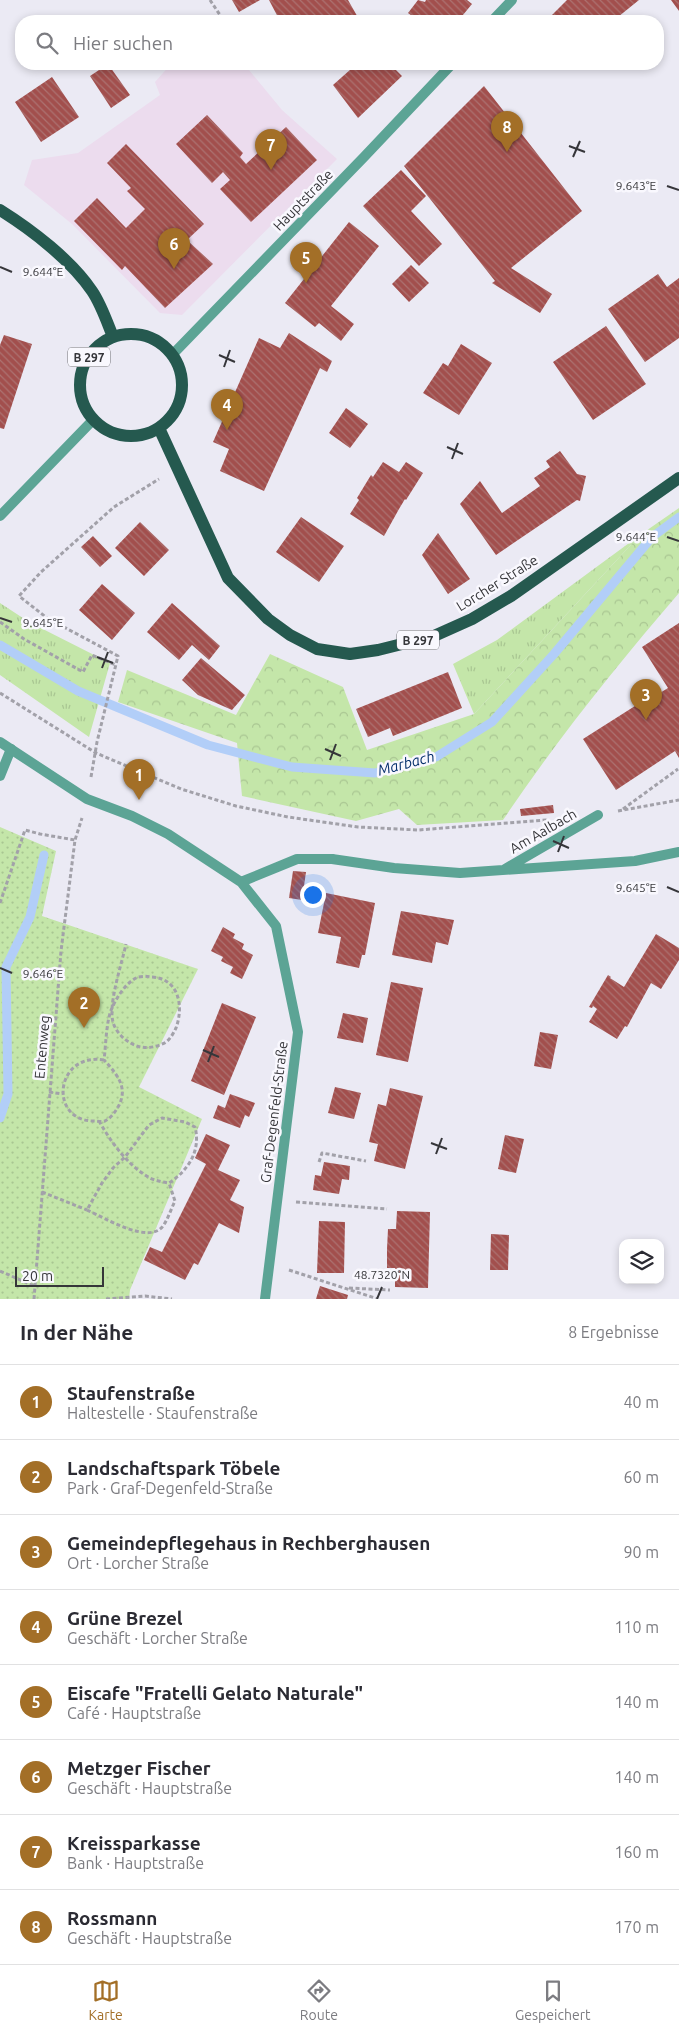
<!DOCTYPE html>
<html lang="de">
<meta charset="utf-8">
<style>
:root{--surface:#fff;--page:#f2f2f3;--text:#2b2b33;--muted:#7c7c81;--line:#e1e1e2;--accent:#a36f27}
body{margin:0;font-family:Ubuntu,sans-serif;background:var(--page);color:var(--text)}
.controls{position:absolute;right:15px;bottom:15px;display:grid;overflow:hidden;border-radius:10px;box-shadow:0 2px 8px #0003}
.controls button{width:45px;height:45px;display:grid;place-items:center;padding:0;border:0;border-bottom:1px solid var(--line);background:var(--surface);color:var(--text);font:25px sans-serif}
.scale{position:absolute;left:15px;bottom:12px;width:89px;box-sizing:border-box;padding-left:5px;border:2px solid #36363a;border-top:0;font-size:14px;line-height:18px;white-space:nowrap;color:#36363a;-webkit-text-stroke:4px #f9f8fe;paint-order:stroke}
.you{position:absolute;left:312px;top:894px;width:18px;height:18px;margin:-12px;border:4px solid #fff;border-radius:50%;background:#1a73e8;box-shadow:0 0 0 8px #1a73e833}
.badge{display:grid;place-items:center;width:32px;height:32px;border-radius:50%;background:var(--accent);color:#fff;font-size:16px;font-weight:700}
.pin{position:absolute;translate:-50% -41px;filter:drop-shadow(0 1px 2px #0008)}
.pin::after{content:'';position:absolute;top:26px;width:18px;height:15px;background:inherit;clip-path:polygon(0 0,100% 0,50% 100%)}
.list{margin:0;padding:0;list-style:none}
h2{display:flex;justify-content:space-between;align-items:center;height:65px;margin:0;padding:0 20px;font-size:21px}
h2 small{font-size:16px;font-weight:400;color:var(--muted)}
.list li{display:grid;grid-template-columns:32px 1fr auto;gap:15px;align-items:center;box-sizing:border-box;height:75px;padding:0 20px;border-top:1px solid var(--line)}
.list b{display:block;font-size:19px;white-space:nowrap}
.list p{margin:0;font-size:16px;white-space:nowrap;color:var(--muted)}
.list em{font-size:16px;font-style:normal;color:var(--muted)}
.icon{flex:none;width:28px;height:28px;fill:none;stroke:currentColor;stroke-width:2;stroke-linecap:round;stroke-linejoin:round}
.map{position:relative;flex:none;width:679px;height:1299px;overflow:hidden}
.search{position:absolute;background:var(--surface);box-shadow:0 2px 8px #0003;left:15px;right:15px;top:15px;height:55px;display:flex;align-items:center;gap:12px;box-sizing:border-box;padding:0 18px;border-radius:20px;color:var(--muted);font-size:19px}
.sheet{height:665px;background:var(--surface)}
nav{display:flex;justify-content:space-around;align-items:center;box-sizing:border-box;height:70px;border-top:1px solid var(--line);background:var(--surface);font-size:14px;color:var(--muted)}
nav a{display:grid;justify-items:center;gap:2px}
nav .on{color:var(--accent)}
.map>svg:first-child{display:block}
.commercial{fill:#ecdcee}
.grass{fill:url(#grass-tufts)}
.forest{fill:url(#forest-crowns)}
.park{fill:url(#park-dots)}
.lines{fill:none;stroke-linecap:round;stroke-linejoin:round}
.stream{stroke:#b2cef8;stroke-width:9}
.building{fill:url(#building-back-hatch)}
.path{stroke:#a2a1a9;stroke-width:3;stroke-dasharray:4 2.5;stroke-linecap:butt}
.service{stroke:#5ca495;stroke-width:10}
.minor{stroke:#5ca495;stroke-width:10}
.tertiary{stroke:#5ca495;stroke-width:10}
.primary{stroke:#25594f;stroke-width:12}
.ticks{fill:none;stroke:#36363a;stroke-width:2}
.labels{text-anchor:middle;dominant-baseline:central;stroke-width:5;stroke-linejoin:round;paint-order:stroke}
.shield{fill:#f9f8fe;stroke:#707075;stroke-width:1}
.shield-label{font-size:12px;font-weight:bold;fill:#36363a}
.street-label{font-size:14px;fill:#36363a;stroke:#f9f8fe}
.water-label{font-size:15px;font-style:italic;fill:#06306c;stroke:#f9f8fe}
.ticks-label{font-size:12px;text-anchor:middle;fill:#36363a;stroke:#f9f8fe;stroke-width:5;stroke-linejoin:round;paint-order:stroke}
</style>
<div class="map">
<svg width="679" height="1299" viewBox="0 0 679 1299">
<defs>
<pattern id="grass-tufts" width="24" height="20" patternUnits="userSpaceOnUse" patternTransform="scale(1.25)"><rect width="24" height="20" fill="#c4e6a9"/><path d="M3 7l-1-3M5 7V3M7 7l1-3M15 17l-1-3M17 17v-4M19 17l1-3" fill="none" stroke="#a9c692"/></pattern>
<pattern id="forest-crowns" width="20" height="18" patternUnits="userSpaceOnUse" patternTransform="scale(1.25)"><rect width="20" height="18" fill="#c4e6a9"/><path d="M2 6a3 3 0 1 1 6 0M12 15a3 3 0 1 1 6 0" fill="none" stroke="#a9c692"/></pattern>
<pattern id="park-dots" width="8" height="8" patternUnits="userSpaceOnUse" patternTransform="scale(1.25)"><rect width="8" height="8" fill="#c4e6a9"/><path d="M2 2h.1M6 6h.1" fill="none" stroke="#a9c692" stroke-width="1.8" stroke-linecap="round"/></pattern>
<pattern id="building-back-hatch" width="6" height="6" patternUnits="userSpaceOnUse" patternTransform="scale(1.25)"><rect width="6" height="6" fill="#a24f4d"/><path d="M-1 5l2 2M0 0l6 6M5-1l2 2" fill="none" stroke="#ac7271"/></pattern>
</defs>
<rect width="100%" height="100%" fill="#ebeaf4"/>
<!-- commercial -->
<path class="commercial" d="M171 64H244L282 110 337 159 182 315 160 313 72 224 24 185 32 160 78 153 160 95 155 82Z"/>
<!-- grass -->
<path class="grass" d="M640 535 474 714 453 664 497 640Z
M0 603 29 622 110 663 89 737 0 675Z"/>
<!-- forest -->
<path class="forest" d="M679 508V593C617 665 556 741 503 820L417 825 399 809 356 821 242 796 237 743 118 702 127 670 236 715 270 654 343 687 367 750 474 714 640 535Z"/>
<!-- park -->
<path class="park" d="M0 827 56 851 42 916 198 969 139 1087 202 1119 130 1290 129 1299H0Z"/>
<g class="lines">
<!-- stream -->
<path class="stream" d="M0 645 78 691 208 745 292 767 375 773 436 757 492 722 554 654 652 537 679 517
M0 1118 8 1094 6 967 30 917 44 855"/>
</g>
<!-- building -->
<path class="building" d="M232 0H260L239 12Z
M269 0H348L360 21H325L324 19 320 21H280Z
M418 0 425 2 426 0H467L472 4 458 21H419L408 13Z
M567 0H639L613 21H546Z
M671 0H679V11Z
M108 64 130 95 111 108 90 76Z
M348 64H390L402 76 358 118 333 85 351 69Z
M52 77 79 117 41 142 15 102Z
M484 86 582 211 511 268 552 294 540 313 492 283 495 281 404 166Z
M207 115 243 153 240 157 246 164 286 127 317 160 251 222 220 189 230 180 223 172 212 183 176 144Z
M126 144 204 224 187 240 213 264 165 308 125 266 122 270 74 221 97 198 126 228 145 209 127 191 131 188 107 163Z
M401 170 426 196 411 211 442 244 419 266 363 206Z
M349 222 379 246 331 306 354 324 341 341 319 323 315 327 285 303Z
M411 265 429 283 409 302 392 284Z
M658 274 667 287 679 278V338L645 362 608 309Z
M606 326 646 384 593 420 553 362Z
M289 333 332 361 327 372 320 368 264 491 220 471 229 449 213 442 259 338 280 348Z
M4 335 32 344 4 429 0 428V345Z
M461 344 492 363 459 415 423 393 443 363 448 366Z
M346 408 368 424 350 448 329 433Z
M560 451 577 474 586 476 580 501 577 500 496 555 460 504 480 481 502 513 540 486 534 478 550 467 546 461Z
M383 462 399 472 406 462 423 473 406 500 405 499 399 509 384 536 350 514 359 500 357 498 371 475 373 477Z
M301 517 344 546 319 582 276 552Z
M140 522 169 550 144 576 115 548Z
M438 533 470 579 448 594 422 555Z
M93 536 112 556 100 567 81 547Z
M102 584 135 613 112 640 79 610Z
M172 603 220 646 209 660 192 645 179 660 147 632Z
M679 623V758L675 751 616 790 583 739 646 699 647 701 668 688 642 647Z
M201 658 245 695 232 710 198 695 182 680Z
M448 672 462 708 393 736 390 728 368 737 356 709Z
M553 805 554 813 521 816 520 809Z
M293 871 306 872 302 900 289 898Z
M326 893 375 903 365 955H362L359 968 336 963 341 937 318 933Z
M401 911 454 920 448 945 436 942 432 963 392 955Z
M223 927 235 934 233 938 244 944 242 949 253 955 242 979 230 973 233 967 221 961 223 957 211 951Z
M656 934 679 948V960L661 989 651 983 627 1027 625 1026 617 1039 589 1022 597 1009 593 1006 592 1008 589 1007 608 975 611 977 610 978 624 987Z
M391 982 423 988 408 1062 376 1055Z
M222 1003 256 1017 224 1095 191 1081Z
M343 1013 368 1018 363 1043 337 1038Z
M540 1032 558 1035 551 1069 534 1066Z
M335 1087 361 1093 354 1119 328 1113Z
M390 1088 423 1096 405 1169 374 1161 378 1144 369 1142 378 1104 386 1106Z
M230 1094 255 1103 249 1117 245 1115 240 1128 213 1118 218 1105 225 1108Z
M206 1134 230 1145 218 1170 240 1180 230 1200 244 1207 239 1233 219 1223 198 1265 194 1263 185 1280 144 1260 150 1247 162 1252 206 1164 195 1158Z
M505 1135 524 1139 516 1173 498 1169Z
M324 1162 350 1166 349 1180 342 1179 339 1194 313 1190 315 1175 321 1176Z
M397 1211 430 1212 428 1288 395 1287V1268H387V1249L388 1229H396Z
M319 1221 345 1222 344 1273H317Z
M491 1234 509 1235 508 1270H490Z
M320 1286 348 1295 347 1299H316Z"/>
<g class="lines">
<!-- path -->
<path class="path" d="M210 0 220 15
M0 622 24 639 83 672 92 655 116 665
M0 693 96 753 181 789 236 806 288 817 358 827 418 830 547 820
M91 777 97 742 118 656 47 618 19 596 41 572 114 507 159 479
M623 809 678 769
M618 811 679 800
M0 903 25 830 40 834 75 840
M104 1060C55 1052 48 1121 94 1121 97 1121 102 1122 105 1121 111 1118 115 1112 118 1107 129 1088 117 1074 104 1060 106 1045 106 1021 112 1008 117 997 125 984 136 978 140 976 146 976 151 977 179 978 184 1006 176 1028 173 1034 169 1042 162 1044 151 1049 139 1049 129 1042 122 1038 115 1030 113 1022 108 1004 122 963 126 944
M49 1092 62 1094
M99 1121C111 1142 128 1166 150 1178 156 1181 163 1182 169 1183 189 1170 201 1150 195 1127L185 1122 162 1118 149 1125 125 1157 113 1168 102 1183 87 1210C105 1218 149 1245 163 1226 168 1219 171 1209 175 1201L169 1183
M319 1162 322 1153 366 1161
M42 1192 87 1210
M296 1202 387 1209
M289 1270 378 1299
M0 1271 34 1286
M349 1288 390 1290
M34 1299 61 951 75 840 82 818
M106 1299 145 1296 172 1299"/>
<!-- service -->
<path class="service" d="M0 776 11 749
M332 859 394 868 460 873 635 861 679 852
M505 869 598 815"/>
<!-- minor -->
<path class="minor" d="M0 516 93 420
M0 742 87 799 132 816 168 834 241 882 276 926 298 1032 265 1299
M241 882 297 859H332"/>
<!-- tertiary -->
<path class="tertiary" d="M492 21 512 0
M173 354 364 157 452 64"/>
<!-- primary -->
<path class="primary" d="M0 210C32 230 71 260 92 291 101 304 107 322 113 337
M80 385a51 51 0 1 1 102 0a51 51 0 1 1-102 0Z
M159 428 228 578 268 619 290 635 317 649 350 654 378 650 434 636 472 619 511 596 679 478"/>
</g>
<!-- ticks -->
<path class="ticks" d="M569 146 585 152M573 157 580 141M667 186 679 190M0 267 12 272M219 355 235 362M224 367 230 350M447 447 463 454M452 459 458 443M667 537 679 541M0 618 12 622M97 657 113 663M102 668 108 652M325 749 341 756M330 760 336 744M553 841 569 848M558 852 564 836M667 887 679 892M0 968 12 973M203 1050 219 1057M208 1062 214 1046M431 1143 447 1149M436 1154 442 1138M377 1299 382 1287"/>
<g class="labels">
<!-- shield labels -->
<g class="shield">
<rect x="68" y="347.5" width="42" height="19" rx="4"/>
<rect x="397" y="630.5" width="42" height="19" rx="4"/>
</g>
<g class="shield-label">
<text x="89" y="357">B 297</text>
<text x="418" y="640">B 297</text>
</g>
<!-- street labels -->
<g class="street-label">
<text transform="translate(303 200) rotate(-46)">Hauptstraße</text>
<text transform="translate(497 583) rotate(-32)">Lorcher Straße</text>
<text transform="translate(543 831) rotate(-30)">Am Aalbach</text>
<text transform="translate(42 1047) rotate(-85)">Entenweg</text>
<text transform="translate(274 1112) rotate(-83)">Graf-Degenfeld-Straße</text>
</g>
<!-- water labels -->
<g class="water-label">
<text transform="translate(406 763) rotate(-15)">Marbach</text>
</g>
</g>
<g class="ticks-label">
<text x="636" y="190">9.643°E</text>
<text x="43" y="276">9.644°E</text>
<text x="636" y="541">9.644°E</text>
<text x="43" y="627">9.645°E</text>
<text x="636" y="892">9.645°E</text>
<text x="43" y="978">9.646°E</text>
<text x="382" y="1279">48.7320°N</text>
</g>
</svg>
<div class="controls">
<button><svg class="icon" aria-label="layers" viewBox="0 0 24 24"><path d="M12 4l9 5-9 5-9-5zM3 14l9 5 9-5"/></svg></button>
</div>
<div class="scale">20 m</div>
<div class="you"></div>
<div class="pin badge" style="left:139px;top:800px">1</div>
<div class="pin badge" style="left:84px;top:1028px">2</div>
<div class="pin badge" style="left:646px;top:720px">3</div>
<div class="pin badge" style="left:227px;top:430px">4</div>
<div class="pin badge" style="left:306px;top:283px">5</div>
<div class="pin badge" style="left:174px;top:269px">6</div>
<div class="pin badge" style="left:271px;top:170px">7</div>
<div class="pin badge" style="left:507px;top:152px">8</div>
<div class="search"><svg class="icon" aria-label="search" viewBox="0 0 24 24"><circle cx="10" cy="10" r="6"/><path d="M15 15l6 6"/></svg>Hier suchen</div>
</div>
<section class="sheet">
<h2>In der Nähe<small>8 Ergebnisse</small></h2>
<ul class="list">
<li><span class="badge">1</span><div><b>Staufenstraße</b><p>Haltestelle · Staufenstraße</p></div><em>40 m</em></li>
<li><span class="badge">2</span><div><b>Landschaftspark Töbele</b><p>Park · Graf-Degenfeld-Straße</p></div><em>60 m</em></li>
<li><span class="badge">3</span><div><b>Gemeindepflegehaus in Rechberghausen</b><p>Ort · Lorcher Straße</p></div><em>90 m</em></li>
<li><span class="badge">4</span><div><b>Grüne Brezel</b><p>Geschäft · Lorcher Straße</p></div><em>110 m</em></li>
<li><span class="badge">5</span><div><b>Eiscafe &quot;Fratelli Gelato Naturale&quot;</b><p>Café · Hauptstraße</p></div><em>140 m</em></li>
<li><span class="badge">6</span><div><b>Metzger Fischer</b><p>Geschäft · Hauptstraße</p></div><em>140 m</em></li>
<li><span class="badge">7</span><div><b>Kreissparkasse</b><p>Bank · Hauptstraße</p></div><em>160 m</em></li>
<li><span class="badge">8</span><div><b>Rossmann</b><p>Geschäft · Hauptstraße</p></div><em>170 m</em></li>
</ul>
</section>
<nav>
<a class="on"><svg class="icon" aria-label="map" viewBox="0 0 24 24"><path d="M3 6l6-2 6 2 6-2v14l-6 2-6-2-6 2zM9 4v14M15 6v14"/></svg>Karte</a>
<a><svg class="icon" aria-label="directions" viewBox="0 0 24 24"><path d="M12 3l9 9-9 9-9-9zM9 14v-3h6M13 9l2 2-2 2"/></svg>Route</a>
<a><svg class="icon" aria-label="saved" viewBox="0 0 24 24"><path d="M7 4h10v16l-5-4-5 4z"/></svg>Gespeichert</a>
</nav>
